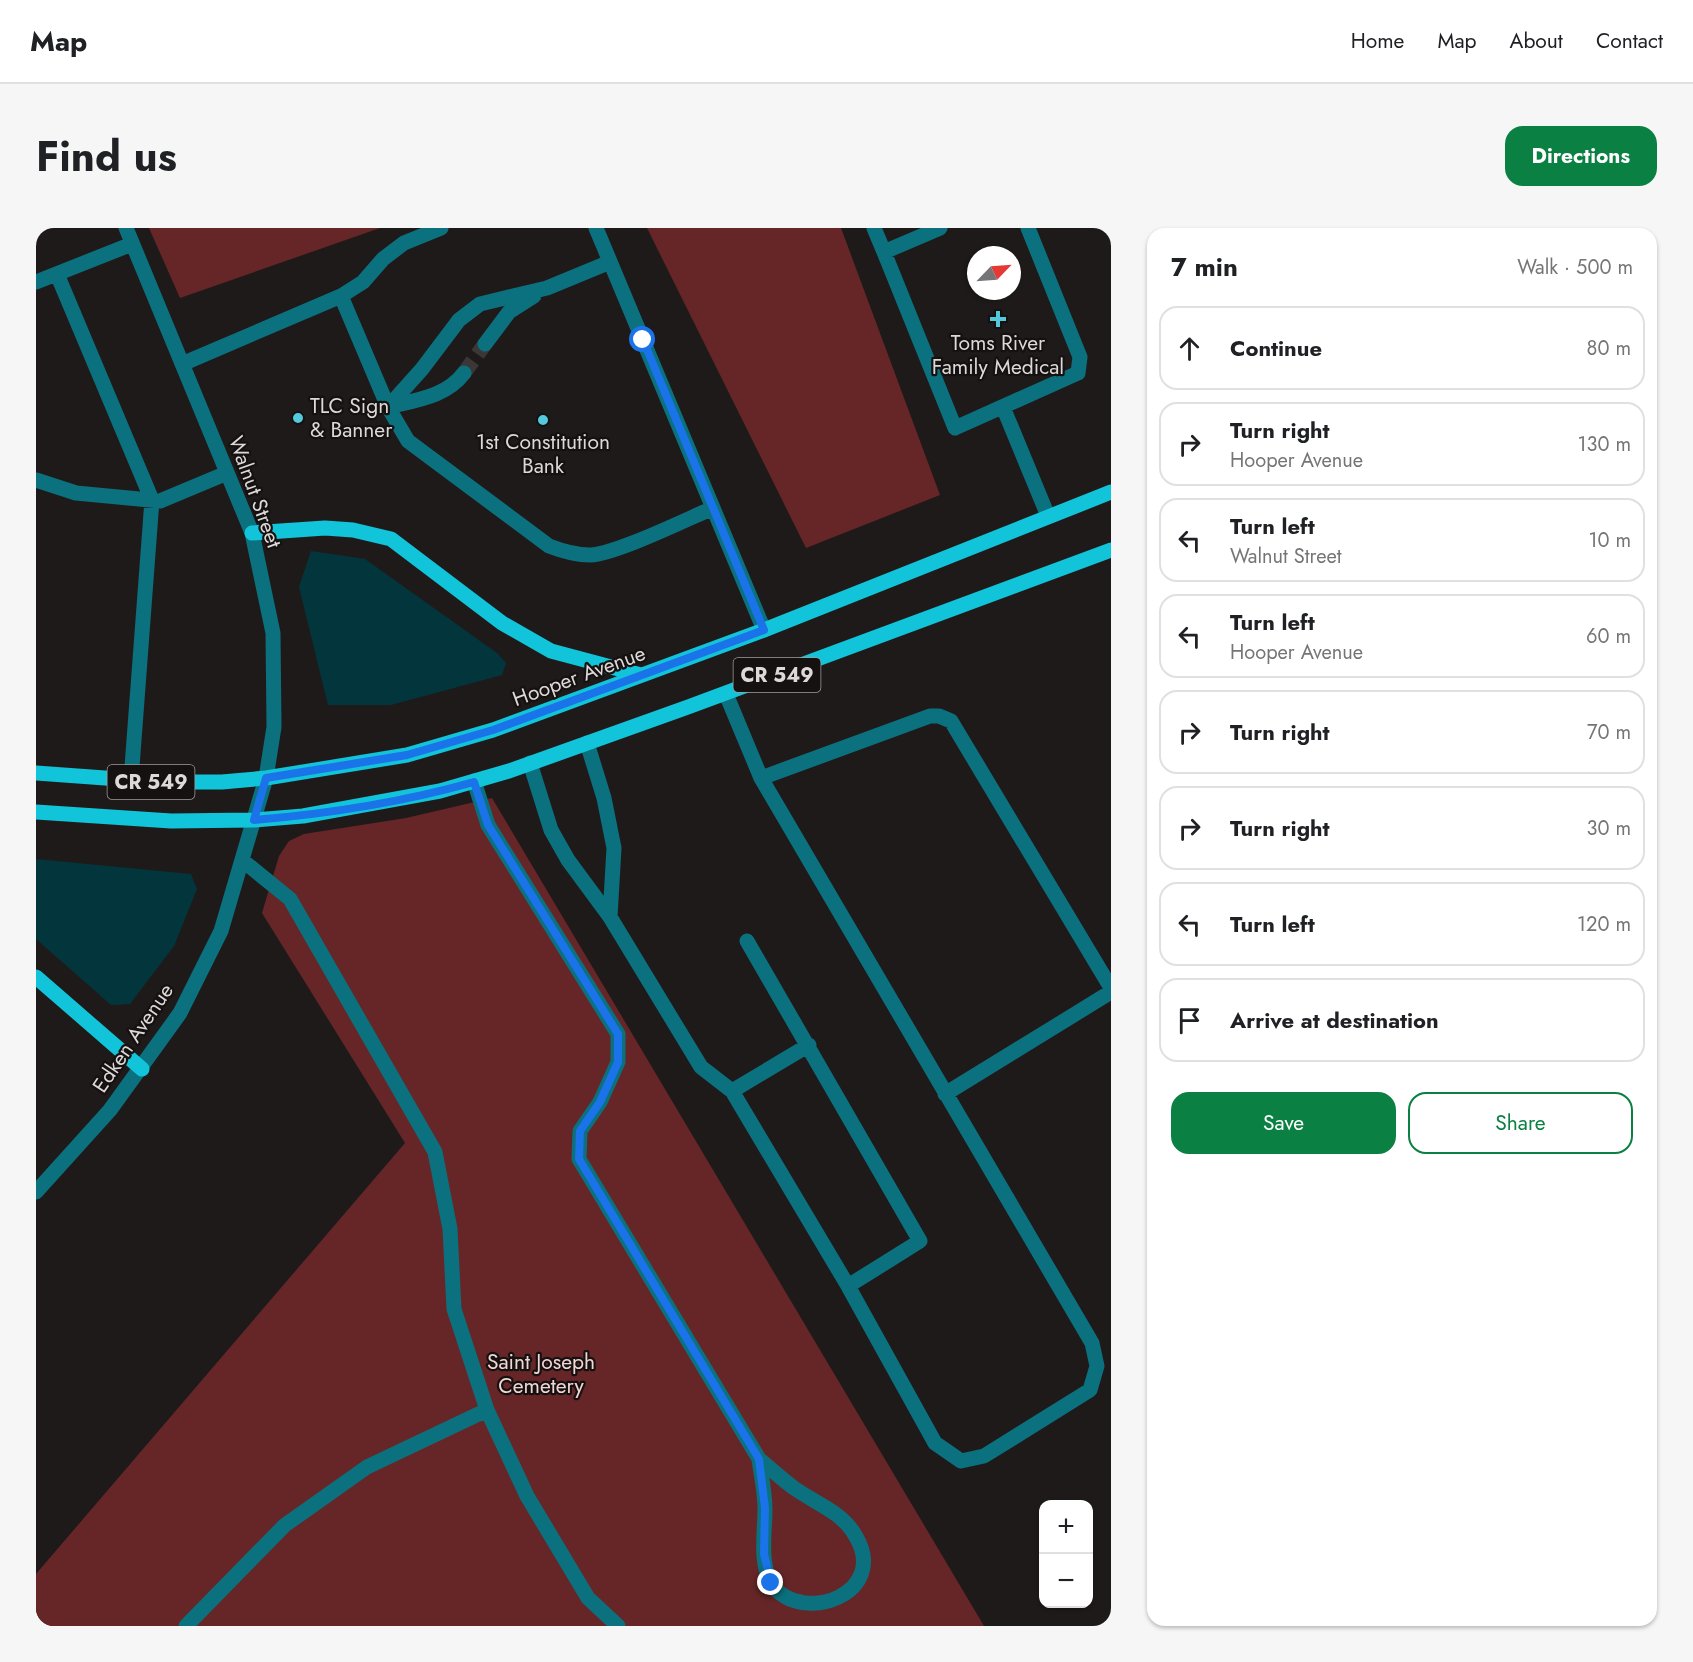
<!DOCTYPE html>
<meta charset="utf-8">
<style>
:root{--surface:#fff;--page:#f6f6f6;--text:#202124;--muted:#757577;--line:#e0e0e0;--accent:#0b8043}
body{margin:0;font-family:Jost,sans-serif;background:var(--page);color:var(--text)}
.controls{position:absolute;right:18px;bottom:18px;display:grid;overflow:hidden;border-radius:12px;box-shadow:0 2px 4px #0004}
.controls button{width:54px;height:54px;display:grid;place-items:center;padding:0;border:0;border-bottom:2px solid var(--line);background:var(--surface);color:var(--text);font:30px sans-serif}
.compass{position:absolute;left:931px;top:18px;width:54px;height:54px;border-radius:50%;background:var(--surface);box-shadow:0 2px 4px #0004;rotate:65deg}
.stop{position:absolute;width:18px;height:18px;margin:-14px;border:4px solid #1a73e8;border-radius:50%;background:#fff}
.stop.end{background:#1a73e8;border-color:#fff;box-shadow:0 2px 6px #0008}
.list{margin:0;padding:0;list-style:none}
h2{display:flex;justify-content:space-between;align-items:center;height:78px;margin:0;padding:0 24px;font-size:26px}
h2 small{font-size:20px;font-weight:400;color:var(--muted)}
.list li{display:grid;grid-template-columns:39px 1fr auto;gap:18px;align-items:center;box-sizing:border-box;height:84px;margin:0 12px 12px;padding:0 12px;border:2px solid var(--line);border-radius:18px}
.list b{display:block;font-size:22px;white-space:nowrap}
.list p{margin:0;font-size:20px;white-space:nowrap;color:var(--muted)}
.list em{font-size:20px;font-style:normal;color:var(--muted)}
.actions{display:flex;gap:12px;padding:18px 24px}
.actions a{flex:1;padding:14px 0;border:2px solid var(--accent);border-radius:18px;text-align:center;font-size:21px;color:var(--accent)}
.actions .main{background:var(--accent);color:#fff}
.icon{flex:none;width:33px;height:33px;fill:none;stroke:currentColor;stroke-width:2;stroke-linecap:round;stroke-linejoin:round}
.map{position:relative;flex:none;width:1075px;height:1398px;overflow:hidden;border-radius:18px}
header{display:flex;align-items:center;gap:36px;box-sizing:border-box;height:84px;padding:0 30px;background:var(--surface);border-bottom:2px solid var(--line)}
header strong{font-size:28px}
nav{display:flex;gap:33px;margin-inline-start:auto;font-size:21px}
.intro{display:flex;align-items:center;justify-content:space-between;box-sizing:border-box;height:144px;padding:0 36px}
h1{margin:0;font-size:42px}
.button{padding:15px 27px;border-radius:18px;background:var(--accent);color:#fff;font-size:21px;font-weight:700}
main{display:flex;gap:36px;padding:0 36px}
aside{flex:1;background:var(--surface);border-radius:18px;box-shadow:0 2px 4px #0004}
.map>svg:first-child{display:block}
.green{fill:#662627}
.water{fill:#02363c}
.lines{fill:none;stroke-linecap:round;stroke-linejoin:round}
.minor-tunnel{stroke:#3b3736;stroke-width:15;stroke-dasharray:15 8;stroke-linecap:butt}
.minor{stroke:#0b717e;stroke-width:15}
.major{stroke:#12c4d9;stroke-width:15}
.route{stroke:#1a73e8;stroke-width:8}
.poi-dot{fill:#53cadc;stroke:#161111;stroke-width:2}
.labels{text-anchor:middle;dominant-baseline:central;stroke-width:4.5;stroke-linejoin:round;paint-order:stroke}
.shield{fill:#161111;stroke:#a19d9c;stroke-width:1.5}
.shield-label{font-size:20px;font-weight:bold;fill:#dcd9d8}
.poi-label{font-size:21px;fill:#dcd9d8;stroke:#161111}
.street-label{font-size:21px;fill:#dcd9d8;stroke:#161111}
.park-label{font-size:21px;fill:#f2d6d4;stroke:#161111}
</style>
<header>
<strong>Map</strong>
<nav><a>Home</a><a>Map</a><a>About</a><a>Contact</a></nav>
</header>
<div class="intro"><h1>Find us</h1><a class="button">Directions</a></div>
<main>
<div class="map">
<svg width="1075" height="1398" viewBox="0 0 1075 1398">
<rect width="100%" height="100%" fill="#1f1a1a"/>
<!-- green -->
<path class="green" d="M113 0H344L144 70Z
M611 0H805L904 267 770 320Z
M456 570 948 1398H0V1346L369 915 226 685 243 628 253 613 268 606 370 590Z"/>
<!-- water -->
<path class="water" d="M275 323 329 331 461 425 470 435 466 447 355 477H292L263 359Z
M0 631 155 646 161 661 138 718 94 776 75 777 0 711Z"/>
<g class="lines">
<!-- minor-tunnel -->
<path class="minor-tunnel" d="M428 145 449 116"/>
<!-- minor -->
<path class="minor" d="M560 0 728 402
M838 0 848 24
M904 0 848 24 919 200 1042 145 1044 129 992 0
M21 46 116 272 95 552
M0 54 96 16
M305 68 352 179 372 213 513 318C526 323 540 327 554 327 580 326 649 292 677 280
M449 116 473 84 498 68
M146 136 305 68 327 54 347 31 368 15 405 0
M352 179 386 141 423 92 444 76 511 60 574 34
M352 179C380 172 410 169 428 145
M967 179 1012 288
M0 252 40 265 124 273 191 245
M551 515 568 570 578 620 574 689
M494 535 515 602 532 632 574 689 665 839 696 863 812 1058 899 1215 925 1233 948 1228 1054 1162 1061 1138 1056 1115 725 550 690 466
M725 550 894 488H903L915 493 1075 760
M438 553 452 597 582 806V834L564 874 544 903 543 931 723 1231
M206 632 254 671 399 924 414 1001 418 1081 451 1182 491 1268 552 1370 582 1398
M711 713 884 1013 812 1058
M696 863 773 817
M909 866 1075 764
M0 964 74 882 144 785 185 703 230 550 238 499 237 405 216 305 90 0
M723 1231C735 1241 746 1251 758 1260 779 1275 806 1284 819 1307 855 1365 767 1398 736 1357 723 1334 729 1306 729 1281 729 1264 725 1247 723 1231Z
M150 1398 249 1297 331 1239 451 1182"/>
<!-- major -->
<path class="major" d="M216 305 289 300 317 302 355 311 466 395 515 423 605 447
M0 545 124 554H186L230 550 371 527 457 502 728 402 1075 264
M0 584 135 593 218 592 267 588 404 563 473 543 652 479 1075 322
M0 749 106 841"/>
</g>
<g class="lines">
<!-- route -->
<path class="route" d="M607 112 728 402 457 502 371 527 230 550 218 592C291 586 367 574 438 554L452 597 582 806V834L564 874 544 903 543 931 723 1231 729 1280 728 1326 735 1355"/>
</g>
<!-- markers -->
<g class="poi-dot">
<path d="M959 82h6v6h6v6h-6v6h-6v-6h-6v-6h6z"/>
<circle cx="262" cy="190" r="6"/>
<circle cx="507" cy="192" r="6"/>
</g>
<g class="labels">
<!-- shield labels -->
<g class="shield">
<rect x="697.5" y="430" width="87" height="34" rx="4.5"/>
<rect x="71.5" y="537" width="87" height="34" rx="4.5"/>
</g>
<g class="shield-label">
<text x="741" y="447">CR 549</text>
<text x="115" y="554">CR 549</text>
</g>
<!-- poi labels -->
<g class="poi-label">
<text x="962" y="115">Toms River<tspan x="962" dy="24">Family Medical</tspan></text>
<text x="274" y="178" text-anchor="start">TLC Sign<tspan x="274" dy="24">&amp; Banner</tspan></text>
<text x="507" y="214">1st Constitution<tspan x="507" dy="24">Bank</tspan></text>
</g>
<!-- street labels -->
<g class="street-label">
<text transform="translate(219 264) rotate(70)">Walnut Street</text>
<text transform="translate(543 448) rotate(-20)">Hooper Avenue</text>
<text transform="translate(97 810) rotate(-56)">Edken Avenue</text>
</g>
<!-- park labels -->
<g class="park-label">
<text x="505" y="1134">Saint Joseph<tspan x="505" dy="24">Cemetery</tspan></text>
</g>
</g>
</svg>
<div class="controls">
<button>+</button>
<button>−</button>
</div>
<svg class="compass" viewBox="-18 -18 36 36"><path d="M0-13l5 13h-10z" fill="#e53935"/><path d="M0 13l5-13h-10z" fill="#757577"/></svg>
<div class="stop" style="left:607px;top:112px"></div>
<div class="stop end" style="left:735px;top:1355px"></div>
</div>
<aside>
<h2>7 min<small>Walk · 500 m</small></h2>
<ul class="list">
<li><svg class="icon" aria-label="ahead" viewBox="0 0 24 24"><path d="M12 20V5M6 11l6-6 6 6"/></svg><div><b>Continue</b></div><em>80 m</em></li>
<li><svg class="icon" aria-label="right" viewBox="0 0 24 24"><path d="M7 20v-9h11M14 6l5 5-5 5"/></svg><div><b>Turn right</b><p>Hooper Avenue</p></div><em>130 m</em></li>
<li><svg class="icon" aria-label="left" viewBox="0 0 24 24"><path d="M17 20v-9H6M10 6l-5 5 5 5"/></svg><div><b>Turn left</b><p>Walnut Street</p></div><em>10 m</em></li>
<li><svg class="icon" aria-label="left" viewBox="0 0 24 24"><path d="M17 20v-9H6M10 6l-5 5 5 5"/></svg><div><b>Turn left</b><p>Hooper Avenue</p></div><em>60 m</em></li>
<li><svg class="icon" aria-label="right" viewBox="0 0 24 24"><path d="M7 20v-9h11M14 6l5 5-5 5"/></svg><div><b>Turn right</b></div><em>70 m</em></li>
<li><svg class="icon" aria-label="right" viewBox="0 0 24 24"><path d="M7 20v-9h11M14 6l5 5-5 5"/></svg><div><b>Turn right</b></div><em>30 m</em></li>
<li><svg class="icon" aria-label="left" viewBox="0 0 24 24"><path d="M17 20v-9H6M10 6l-5 5 5 5"/></svg><div><b>Turn left</b></div><em>120 m</em></li>
<li><svg class="icon" aria-label="arrive" viewBox="0 0 24 24"><path d="M6 21V4h12l-3 4 3 4H6"/></svg><div><b>Arrive at destination</b></div></li>
</ul>
<div class="actions"><a class="main">Save</a><a>Share</a></div>
</aside>
</main>
